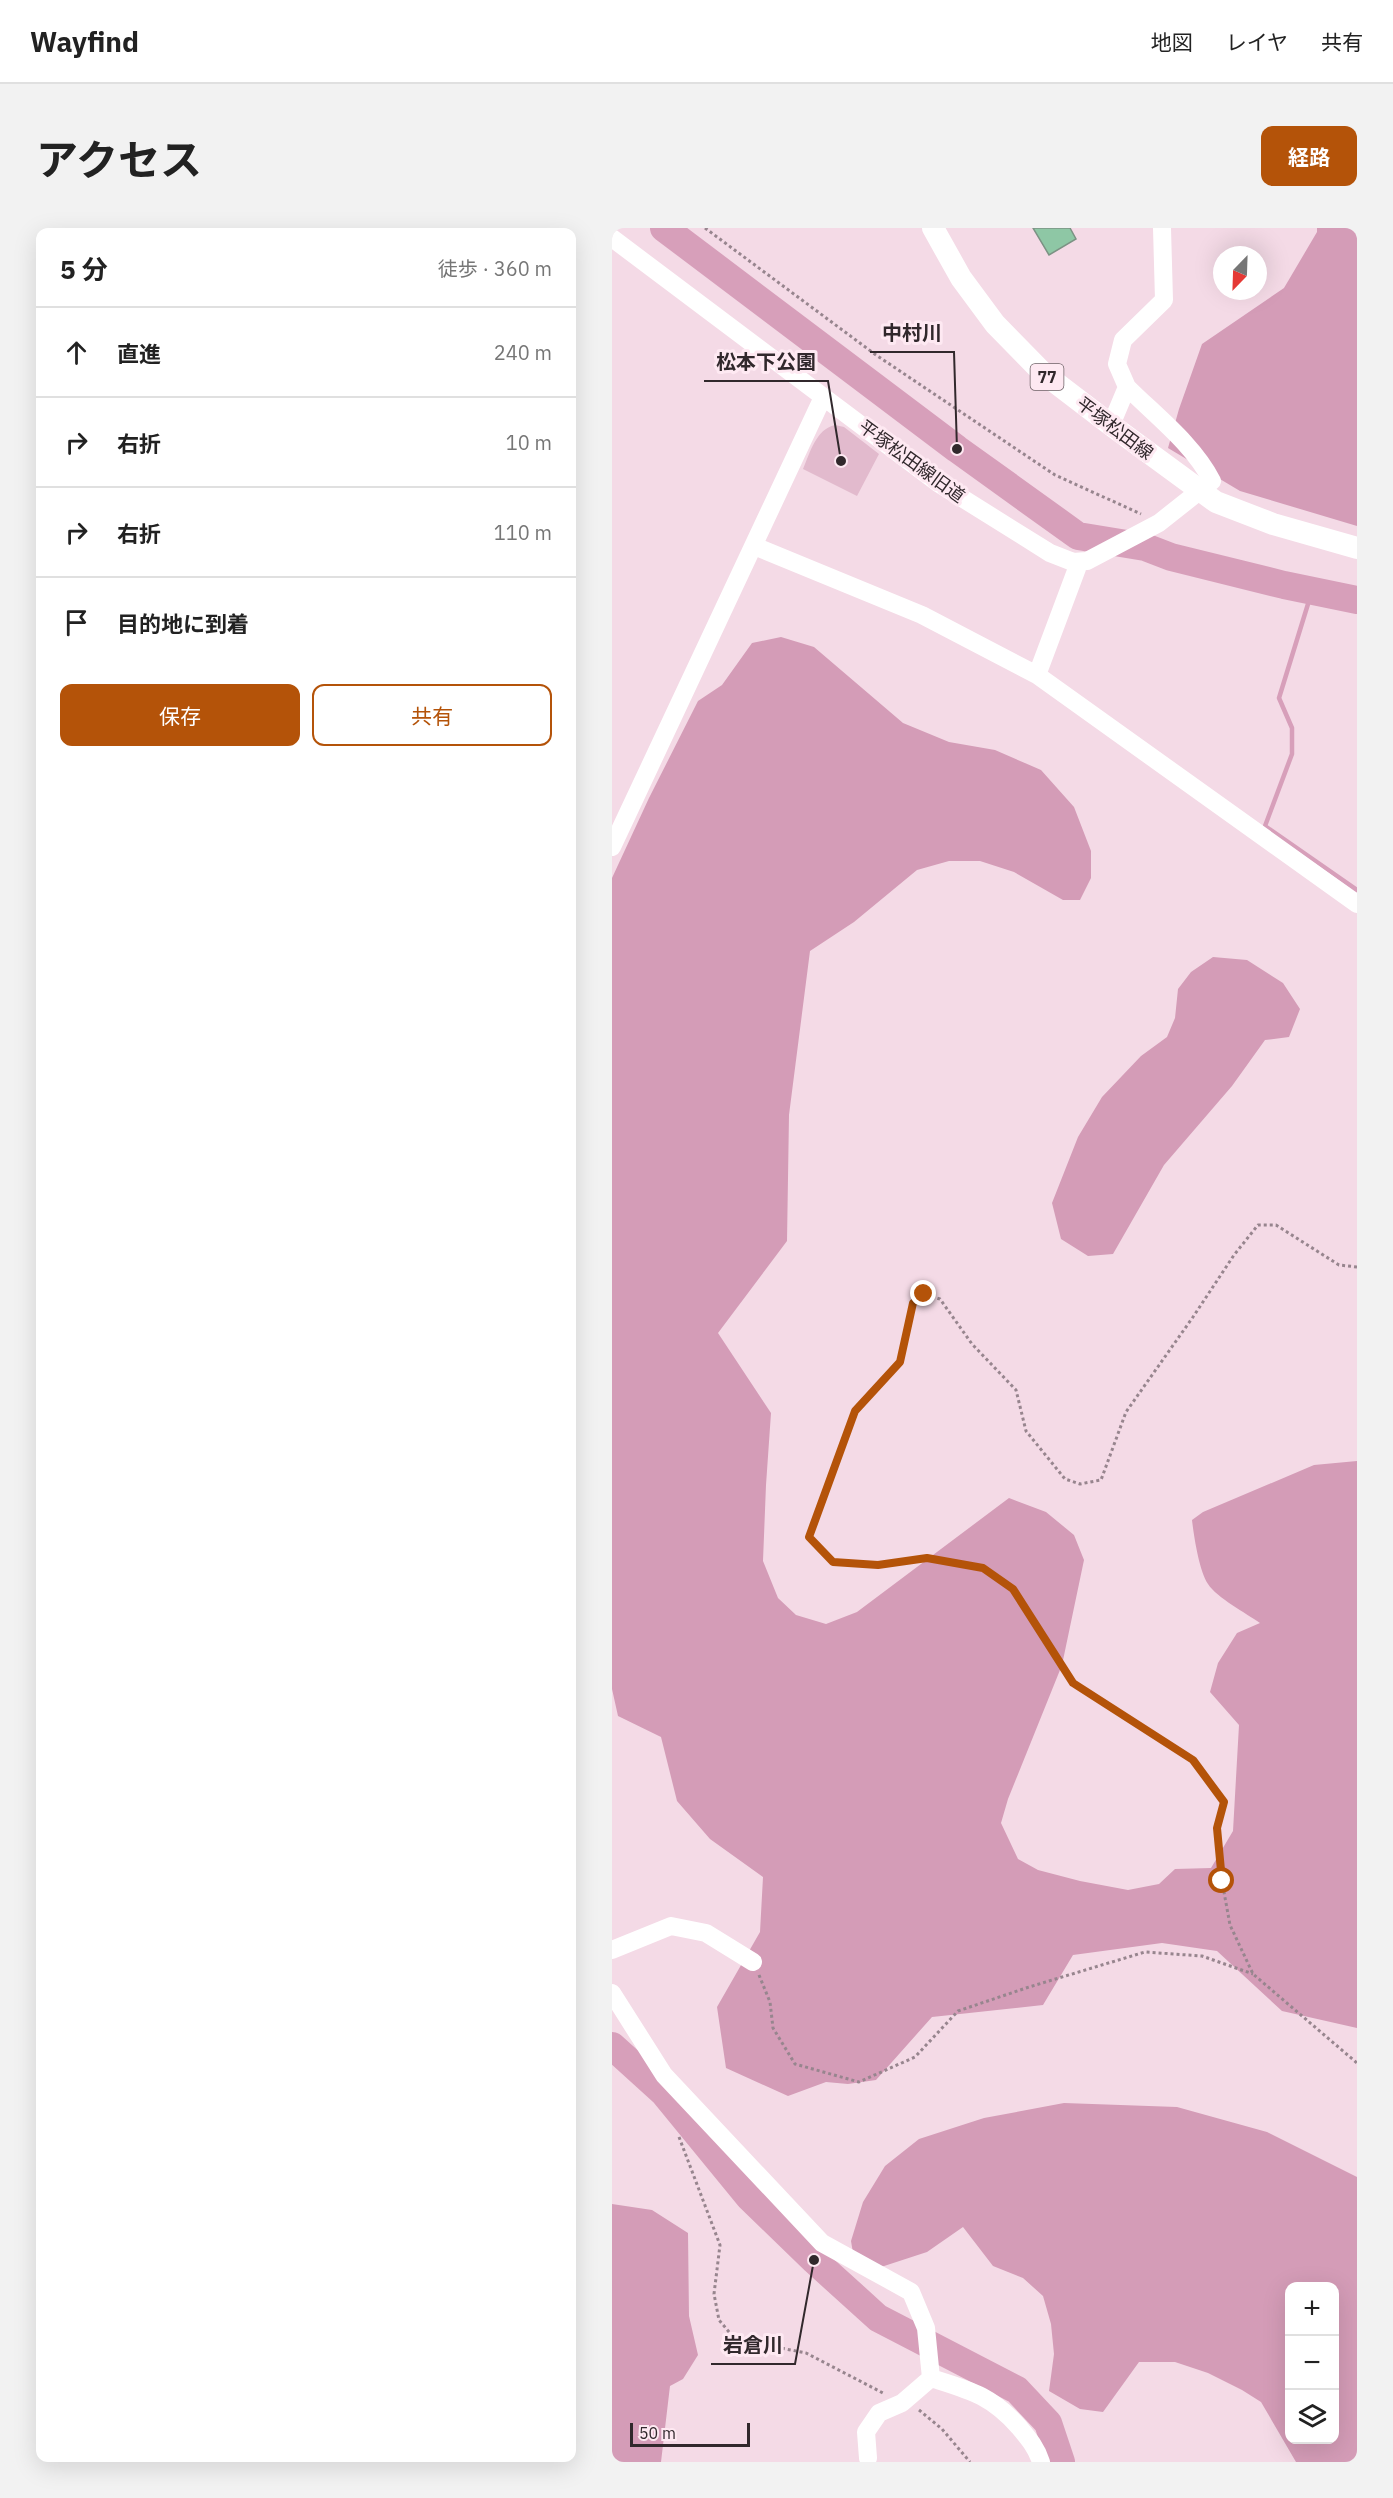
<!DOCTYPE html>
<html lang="ja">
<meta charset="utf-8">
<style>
:root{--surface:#fff;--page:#f2f2f2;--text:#222;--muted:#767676;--line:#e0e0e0;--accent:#b45309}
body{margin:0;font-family:"IBM Plex Sans","Noto Sans JP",sans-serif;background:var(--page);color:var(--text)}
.controls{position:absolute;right:18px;bottom:18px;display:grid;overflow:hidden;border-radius:12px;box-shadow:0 6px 24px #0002}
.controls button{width:54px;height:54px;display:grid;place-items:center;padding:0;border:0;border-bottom:2px solid var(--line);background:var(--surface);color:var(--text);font:30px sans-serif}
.compass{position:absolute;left:601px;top:18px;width:54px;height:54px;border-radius:50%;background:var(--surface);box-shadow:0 6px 24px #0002;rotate:203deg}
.scale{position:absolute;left:18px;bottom:15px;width:120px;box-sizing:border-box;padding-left:6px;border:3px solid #31282c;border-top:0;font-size:16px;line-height:21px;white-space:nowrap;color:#31282c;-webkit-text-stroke:4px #fee9f2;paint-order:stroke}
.stop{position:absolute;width:18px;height:18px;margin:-14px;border:4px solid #b45309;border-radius:50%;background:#fff}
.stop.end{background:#b45309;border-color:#fff;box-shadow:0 2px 6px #0008}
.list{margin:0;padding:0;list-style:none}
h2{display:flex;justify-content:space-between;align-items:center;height:78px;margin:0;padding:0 24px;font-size:26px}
h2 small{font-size:20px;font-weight:400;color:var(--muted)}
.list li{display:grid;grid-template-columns:39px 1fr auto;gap:18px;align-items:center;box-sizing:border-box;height:90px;padding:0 24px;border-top:2px solid var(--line)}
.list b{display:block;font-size:22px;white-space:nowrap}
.list em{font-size:20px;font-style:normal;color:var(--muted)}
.actions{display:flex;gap:12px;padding:18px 24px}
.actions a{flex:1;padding:14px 0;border:2px solid var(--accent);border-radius:12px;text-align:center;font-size:21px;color:var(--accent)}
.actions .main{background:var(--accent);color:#fff}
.icon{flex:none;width:33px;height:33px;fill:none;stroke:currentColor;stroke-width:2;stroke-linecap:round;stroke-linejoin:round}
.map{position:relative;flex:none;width:745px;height:2234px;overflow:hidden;border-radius:12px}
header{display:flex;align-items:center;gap:36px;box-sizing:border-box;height:84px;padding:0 30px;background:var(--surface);border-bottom:2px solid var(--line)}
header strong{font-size:28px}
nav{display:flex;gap:33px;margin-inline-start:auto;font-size:21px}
.intro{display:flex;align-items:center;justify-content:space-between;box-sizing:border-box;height:144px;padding:0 36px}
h1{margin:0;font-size:42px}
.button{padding:15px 27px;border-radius:12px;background:var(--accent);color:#fff;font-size:21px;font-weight:700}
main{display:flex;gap:36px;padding:0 36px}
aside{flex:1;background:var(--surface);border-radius:12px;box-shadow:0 6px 24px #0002}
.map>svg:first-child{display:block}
.green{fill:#e2bacd}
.forest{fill:#d49cb7;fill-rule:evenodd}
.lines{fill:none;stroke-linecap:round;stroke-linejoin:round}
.stream{stroke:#d79fba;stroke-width:4.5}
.river{stroke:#d79fba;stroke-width:28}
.building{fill:#8ec7a5;stroke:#7c9284;stroke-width:1.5}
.path{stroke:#97858e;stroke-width:3;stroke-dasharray:3 3;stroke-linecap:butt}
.minor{stroke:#fff;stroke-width:18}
.major{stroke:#fff;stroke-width:22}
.route{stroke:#b45309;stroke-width:8}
.labels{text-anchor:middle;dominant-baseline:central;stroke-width:6;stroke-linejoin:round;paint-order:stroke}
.shield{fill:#fee9f2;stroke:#6e6267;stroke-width:1.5}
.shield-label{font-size:16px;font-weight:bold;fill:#31282c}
.street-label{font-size:18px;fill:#31282c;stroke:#fee9f2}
.leader{fill:none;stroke:#31282c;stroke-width:2}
.callout-dot{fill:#31282c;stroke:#fee9f2;stroke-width:2}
.callout-label{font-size:20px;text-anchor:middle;font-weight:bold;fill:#31282c;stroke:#fee9f2;stroke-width:6;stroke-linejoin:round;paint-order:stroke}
</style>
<header>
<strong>Wayfind</strong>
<nav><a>地図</a><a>レイヤ</a><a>共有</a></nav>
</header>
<div class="intro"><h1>アクセス</h1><a class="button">経路</a></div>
<main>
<aside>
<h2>5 分<small>徒歩 · 360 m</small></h2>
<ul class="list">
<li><svg class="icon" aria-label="ahead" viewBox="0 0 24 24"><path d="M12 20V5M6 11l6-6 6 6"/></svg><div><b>直進</b></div><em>240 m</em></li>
<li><svg class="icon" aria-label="right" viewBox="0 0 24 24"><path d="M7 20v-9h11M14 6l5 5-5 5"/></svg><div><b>右折</b></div><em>10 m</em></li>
<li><svg class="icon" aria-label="right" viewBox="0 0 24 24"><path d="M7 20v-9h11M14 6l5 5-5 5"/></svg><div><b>右折</b></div><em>110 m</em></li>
<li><svg class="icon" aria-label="arrive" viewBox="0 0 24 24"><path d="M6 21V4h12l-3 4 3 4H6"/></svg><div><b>目的地に到着</b></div></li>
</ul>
<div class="actions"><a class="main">保存</a><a>共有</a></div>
</aside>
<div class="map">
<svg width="745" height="2234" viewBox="0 0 745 2234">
<rect width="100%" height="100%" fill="#f4dae6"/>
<!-- green -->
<path class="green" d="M223 197 232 199 267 226 245 268 191 241C198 225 204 201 223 197Z"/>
<!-- forest -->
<path class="forest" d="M705 0H745V298L628 263 556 220 567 181 590 116 672 60 705 4Z
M169 409 202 419 291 495 337 514 383 522 429 542 462 579 479 623V650L468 672H451L402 644 368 633H337L305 642 242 694 198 723 177 887 175 1013 106 1105 159 1185 154 1257 151 1333 166 1370 184 1387 214 1396 245 1384 397 1270 434 1284 462 1307 472 1332 450 1437 396 1571 389 1595 406 1631 426 1642 468 1653 516 1662 547 1656 563 1641 599 1640 621 1603 627 1497 598 1464 606 1435 625 1405 648 1395C634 1385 605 1370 596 1356 587 1342 582 1309 580 1292L591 1284 702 1237 745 1233V1800L670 1783 605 1723 550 1715 461 1727 431 1777 320 1789 264 1852 236 1856 214 1854 176 1868 114 1840 105 1779 148 1704 151 1649 98 1611 65 1573 49 1509 6 1488 0 1461V650L37 570 86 473 110 457 140 415Z
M601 729 635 732 671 755 688 781 677 809 653 812 620 858 552 937 501 1026 476 1028 449 1011 440 975 466 909 490 869 529 828 555 809 563 790 566 761 579 744Z
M452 1875 565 1879 655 1904 745 1949V2234H684L649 2174 630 2162 596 2145 563 2134H527L491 2184 468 2181 437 2163 442 2126 439 2096 431 2068 411 2050 381 2038 351 1999 315 2024 266 2040 241 2025 239 2013 251 1974 273 1938 307 1911 372 1890ZM678 2058H722V2212H678Z
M0 1976 40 1982 76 2005 77 2088 86 2127 71 2151 58 2158 49 2234H0Z"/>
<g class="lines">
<!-- stream -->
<path class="stream" d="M700 363 667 470 680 500V526L653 598 745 662"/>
<!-- river -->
<path class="river" d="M52 0 345 221 466 308 533 319 559 329 672 357 745 372
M0 1818 51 1864 137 1969 202 2032 266 2090 405 2162 436 2195 449 2234"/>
</g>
<!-- building -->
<path class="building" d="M421 0H458L464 11 437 27Z"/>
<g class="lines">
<!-- path -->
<path class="path" d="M93 0 264 127 443 247 529 286
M745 1039 727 1037 664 997H646L622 1027 581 1089 514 1184 489 1252 468 1256 453 1251 414 1203 404 1162 360 1116 328 1071 312 1066 301 1075 288 1134 243 1183 197 1309 221 1334 266 1337 315 1330 371 1340 401 1361 461 1455 581 1532 612 1574 605 1600 610 1653 618 1697 641 1746 745 1835
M147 1747 158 1774 161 1800 183 1836 247 1854 303 1829 346 1783 417 1759 533 1724 590 1728 641 1746
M67 1909 108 2017 102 2066 107 2092 123 2111 194 2125 271 2165
M307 2182 330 2201 358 2234"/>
<!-- minor -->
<path class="minor" d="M0 10 326 255 438 325 461 334 475 333 547 295 600 253C581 216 544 188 515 159
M499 197 515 159 505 136 511 112 552 72 550 0
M142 318 310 387 425 447 745 676
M425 447 467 335
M0 619 211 169
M0 1722 59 1698 94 1705 141 1734
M0 1765 52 1847 210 2015 299 2064 314 2100 319 2150
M319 2150C357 2162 379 2167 407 2199 417 2211 424 2219 429 2234
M256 2230 254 2204 267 2185 290 2175 319 2150"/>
<!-- major -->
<path class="major" d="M321 0 349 50 383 96 431 145 499 197 604 274 661 296 745 320"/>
</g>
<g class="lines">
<!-- route -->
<path class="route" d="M312 1066 301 1075 288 1134 243 1183 197 1309 221 1334 266 1337 315 1330 371 1340 401 1361 461 1455 581 1532 612 1574 605 1600 610 1653"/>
</g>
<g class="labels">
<!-- shield labels -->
<rect class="shield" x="418.5" y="136" width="33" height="26" rx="4.5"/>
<g class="shield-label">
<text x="435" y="149">77</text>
</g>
<!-- street labels -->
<g class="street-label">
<text transform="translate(503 200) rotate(37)">平塚松田線</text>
<text transform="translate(300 233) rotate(36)">平塚松田線旧道</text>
</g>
</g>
<!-- callouts -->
<path class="leader" d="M345 221L342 124H258M229 233L216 153H92M202 2032L183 2136H99"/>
<g class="callout-dot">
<circle cx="345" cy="221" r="6"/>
<circle cx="229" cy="233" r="6"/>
<circle cx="202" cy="2032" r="6"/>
</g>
<g class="callout-label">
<text x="300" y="112">中村川</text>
<text x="154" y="141">松本下公園</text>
<text x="141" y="2124">岩倉川</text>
</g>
</svg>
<div class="controls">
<button>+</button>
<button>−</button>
<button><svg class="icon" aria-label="layers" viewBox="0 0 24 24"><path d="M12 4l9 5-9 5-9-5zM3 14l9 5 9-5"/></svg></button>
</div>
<svg class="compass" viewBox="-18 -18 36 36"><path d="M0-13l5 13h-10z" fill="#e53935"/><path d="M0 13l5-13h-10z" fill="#767676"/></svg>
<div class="scale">50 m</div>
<div class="stop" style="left:610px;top:1653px"></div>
<div class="stop end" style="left:312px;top:1066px"></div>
</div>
</main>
